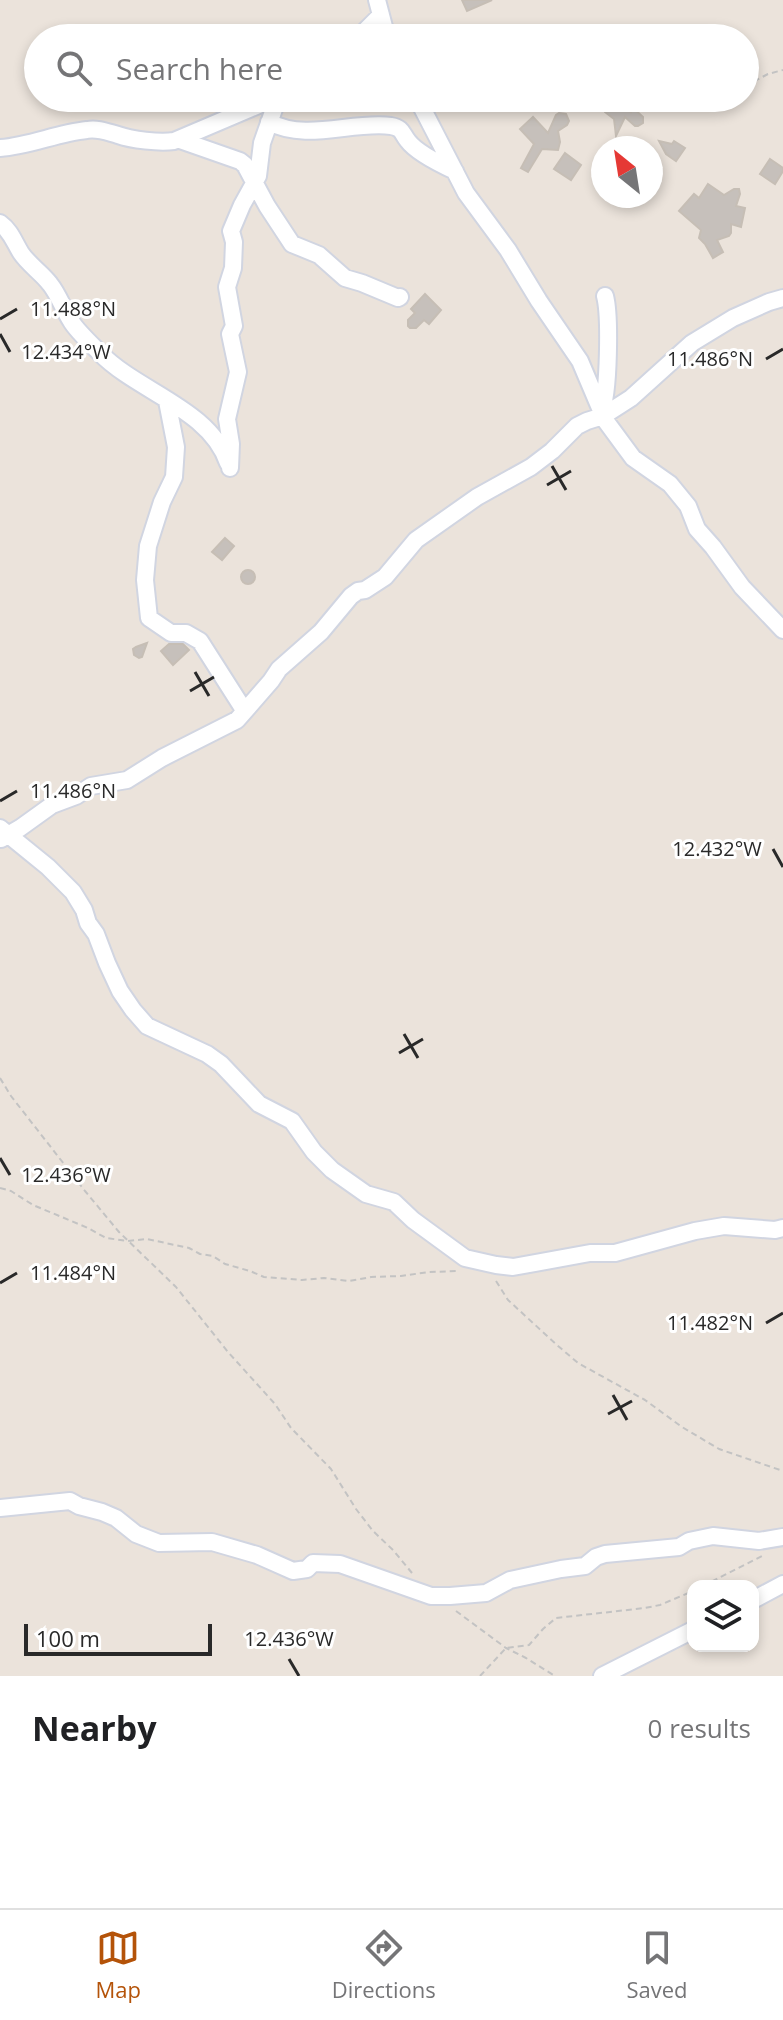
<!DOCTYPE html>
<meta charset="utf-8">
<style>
:root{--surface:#fff;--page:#f2f2f2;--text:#202124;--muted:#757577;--line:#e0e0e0;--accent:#b45309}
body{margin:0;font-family:"Open Sans",sans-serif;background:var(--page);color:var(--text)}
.controls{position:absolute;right:24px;bottom:24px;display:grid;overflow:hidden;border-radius:16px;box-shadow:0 4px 12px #0003}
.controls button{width:72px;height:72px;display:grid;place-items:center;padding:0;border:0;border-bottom:2px solid var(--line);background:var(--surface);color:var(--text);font:40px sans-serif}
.compass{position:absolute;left:591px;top:136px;width:72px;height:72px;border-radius:50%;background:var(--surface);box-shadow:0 4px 12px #0003;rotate:330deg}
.scale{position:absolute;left:24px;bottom:20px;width:188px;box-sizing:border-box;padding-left:8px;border:4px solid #292929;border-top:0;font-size:22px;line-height:28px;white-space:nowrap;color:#292929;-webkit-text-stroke:6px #fff;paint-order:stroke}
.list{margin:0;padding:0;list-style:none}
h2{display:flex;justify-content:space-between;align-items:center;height:104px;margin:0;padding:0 32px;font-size:34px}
h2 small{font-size:26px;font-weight:400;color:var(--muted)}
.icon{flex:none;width:44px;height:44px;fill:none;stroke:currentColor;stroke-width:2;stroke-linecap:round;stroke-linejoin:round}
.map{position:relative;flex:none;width:783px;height:1676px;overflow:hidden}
.search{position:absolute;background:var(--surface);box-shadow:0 4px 12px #0003;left:24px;right:24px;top:24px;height:88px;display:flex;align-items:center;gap:20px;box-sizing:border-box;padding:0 28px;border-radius:44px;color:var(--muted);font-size:30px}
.sheet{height:232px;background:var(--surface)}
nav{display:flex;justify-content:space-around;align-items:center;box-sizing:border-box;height:112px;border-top:2px solid var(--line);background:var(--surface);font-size:22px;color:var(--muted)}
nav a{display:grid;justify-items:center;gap:4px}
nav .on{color:var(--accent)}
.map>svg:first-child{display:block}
.building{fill:#c6c0bb;stroke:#c6beb5;stroke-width:2}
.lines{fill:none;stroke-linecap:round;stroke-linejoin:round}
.minor-casing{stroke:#d1d5e1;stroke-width:20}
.path{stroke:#c3c3c3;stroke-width:2;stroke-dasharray:6 4;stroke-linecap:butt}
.minor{stroke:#fff;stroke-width:16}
.ticks{fill:none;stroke:#292929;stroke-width:3}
.ticks-label{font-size:20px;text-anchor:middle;fill:#292929;stroke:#fff;stroke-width:6;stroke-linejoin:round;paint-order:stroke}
</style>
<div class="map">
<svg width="783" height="1676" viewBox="0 0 783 1676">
<rect width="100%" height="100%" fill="#ebe3db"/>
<!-- building -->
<path class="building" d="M462 0H492L467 11Z
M609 103 631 112 632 107 643 117V123L638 126H635L625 117 616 136 614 119 605 112V108Z
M559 113 566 114 569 121 567 125 558 131 560 142 558 150 542 149 528 172 521 168 534 144 520 129 533 117 548 133 556 115Z
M659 141 672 144 674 141 685 148 676 161 666 154Z
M565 153 581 165 571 180 554 169Z
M770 159 783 168V171L775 184 760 174Z
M708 184 724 195 734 189H739L740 194 736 206 745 208 741 227 731 224V233L729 236 717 240 723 252 713 258 705 244 699 238 701 230 679 211 694 194 699 198Z
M425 294 441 310 429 324 424 320 416 328H410L408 326V320L415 313 411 309Z
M225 538 234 546 222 560 212 552Z
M241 577a7 7 0 1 1 14 0a7 7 0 1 1-14 0Z
M147 643 142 657 139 658 134 655 133 649 136 647Z
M169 644H183L189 650 173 665 161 651Z"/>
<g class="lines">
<defs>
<path id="minor" d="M377 0 387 38
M358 38 381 15
M417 98 466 193 508 250 539 301 580 361 605 420 633 458 670 484 688 506 697 529 713 547 742 587 783 630
M269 122C307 142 351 121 391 126 403 128 402 134 408 141 417 153 442 165 455 171
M180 140 240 161 245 165 267 206 292 244 319 255 345 278 362 283 398 298 400 297
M0 148C30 146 57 133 87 130 98 128 107 132 118 135 132 140 159 143 174 141L275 98 274 109 262 143 258 176 242 205 231 231 234 242 233 268 227 287 234 326 230 334 238 372 227 419 231 444 230 468
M0 223C11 231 14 242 21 253 29 265 42 273 50 284 59 295 63 309 71 321 76 330 92 345 100 353 138 392 210 409 228 463
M167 401 176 447 174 477 162 502 148 546 145 580 149 618 171 633H186L200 641 244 710
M601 411C609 394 610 315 605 296
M0 828 48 867 73 892 84 910 88 923 96 934 107 963 120 991 133 1010 147 1026 207 1054 221 1064 259 1104 292 1121 314 1152 332 1170 366 1194 394 1202 413 1220 465 1258 496 1265 513 1267 590 1253H615L695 1231 724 1226 775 1230 783 1228
M1 839 20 828 52 805 76 796 91 786 127 780 162 758 237 720 271 681 279 669 321 632 351 596 358 591 365 590 385 577 416 540 477 497 531 467 552 451 577 426 587 421 603 416 631 398 692 343 733 318 769 302 783 298
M0 1508 70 1501 79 1506 102 1512 116 1518 136 1534 159 1543 212 1542 257 1555 293 1571 307 1569 313 1563 340 1564 431 1596H450L486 1593 510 1580 561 1569 585 1566 596 1557 605 1554 679 1547 689 1541 713 1536 759 1541 783 1537
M753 1600 783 1584
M602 1676 693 1630"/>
</defs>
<!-- minor casing -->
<use href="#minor" class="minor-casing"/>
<!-- path -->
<path class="path" d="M745 86 768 74 783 70
M671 101 696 98
M0 1078 11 1096 85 1191 119 1232 176 1287 228 1352 275 1404 291 1428 331 1469 356 1509 373 1531 393 1550 412 1573
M0 1188 11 1191 33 1205 88 1228 106 1238 128 1241 147 1239 189 1248 200 1254 213 1256 225 1264 250 1271 264 1277 302 1280 324 1278 349 1281 371 1277 401 1276 429 1272 458 1271
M496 1281 508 1300 557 1345 578 1363 645 1400 682 1427 719 1449 783 1471
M703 1586 762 1556
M456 1611 506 1648 526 1658 555 1676
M480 1676 506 1648 529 1645 543 1629 556 1618 645 1608 660 1605 693 1591"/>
<!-- minor -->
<use href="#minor" class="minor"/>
</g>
<!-- ticks -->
<path class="ticks" d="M0 319 17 309M0 334 10 352M766 359 783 349M552 466 566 490M547 485 571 471M195 672 209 696M190 691 214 677M0 801 17 791M773 849 783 867M404 1034 418 1058M399 1053 423 1039M0 1158 10 1175M0 1283 17 1273M766 1323 783 1313M613 1395 627 1420M608 1414 632 1401M289 1659 299 1676"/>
<g class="ticks-label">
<text x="73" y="316">11.488°N</text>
<text x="66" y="359">12.434°W</text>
<text x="710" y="366">11.486°N</text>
<text x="73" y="798">11.486°N</text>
<text x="717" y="856">12.432°W</text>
<text x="66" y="1182">12.436°W</text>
<text x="73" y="1280">11.484°N</text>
<text x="710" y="1330">11.482°N</text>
<text x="289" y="1646">12.436°W</text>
</g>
</svg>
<div class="controls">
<button><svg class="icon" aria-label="layers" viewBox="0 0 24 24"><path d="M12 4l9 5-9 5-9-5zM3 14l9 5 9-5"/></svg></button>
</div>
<svg class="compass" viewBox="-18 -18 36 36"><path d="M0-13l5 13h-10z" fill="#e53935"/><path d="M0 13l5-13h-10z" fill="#757577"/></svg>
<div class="scale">100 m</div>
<div class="search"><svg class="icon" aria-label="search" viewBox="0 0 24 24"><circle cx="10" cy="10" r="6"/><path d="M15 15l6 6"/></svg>Search here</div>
</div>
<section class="sheet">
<h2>Nearby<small>0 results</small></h2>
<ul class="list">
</ul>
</section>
<nav>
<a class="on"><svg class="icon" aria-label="map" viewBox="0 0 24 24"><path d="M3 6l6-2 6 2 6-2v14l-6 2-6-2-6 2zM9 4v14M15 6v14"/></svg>Map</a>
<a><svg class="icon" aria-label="directions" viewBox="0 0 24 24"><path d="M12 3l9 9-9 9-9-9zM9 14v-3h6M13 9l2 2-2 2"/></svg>Directions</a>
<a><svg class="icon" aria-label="saved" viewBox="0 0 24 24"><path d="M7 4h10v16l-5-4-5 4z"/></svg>Saved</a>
</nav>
